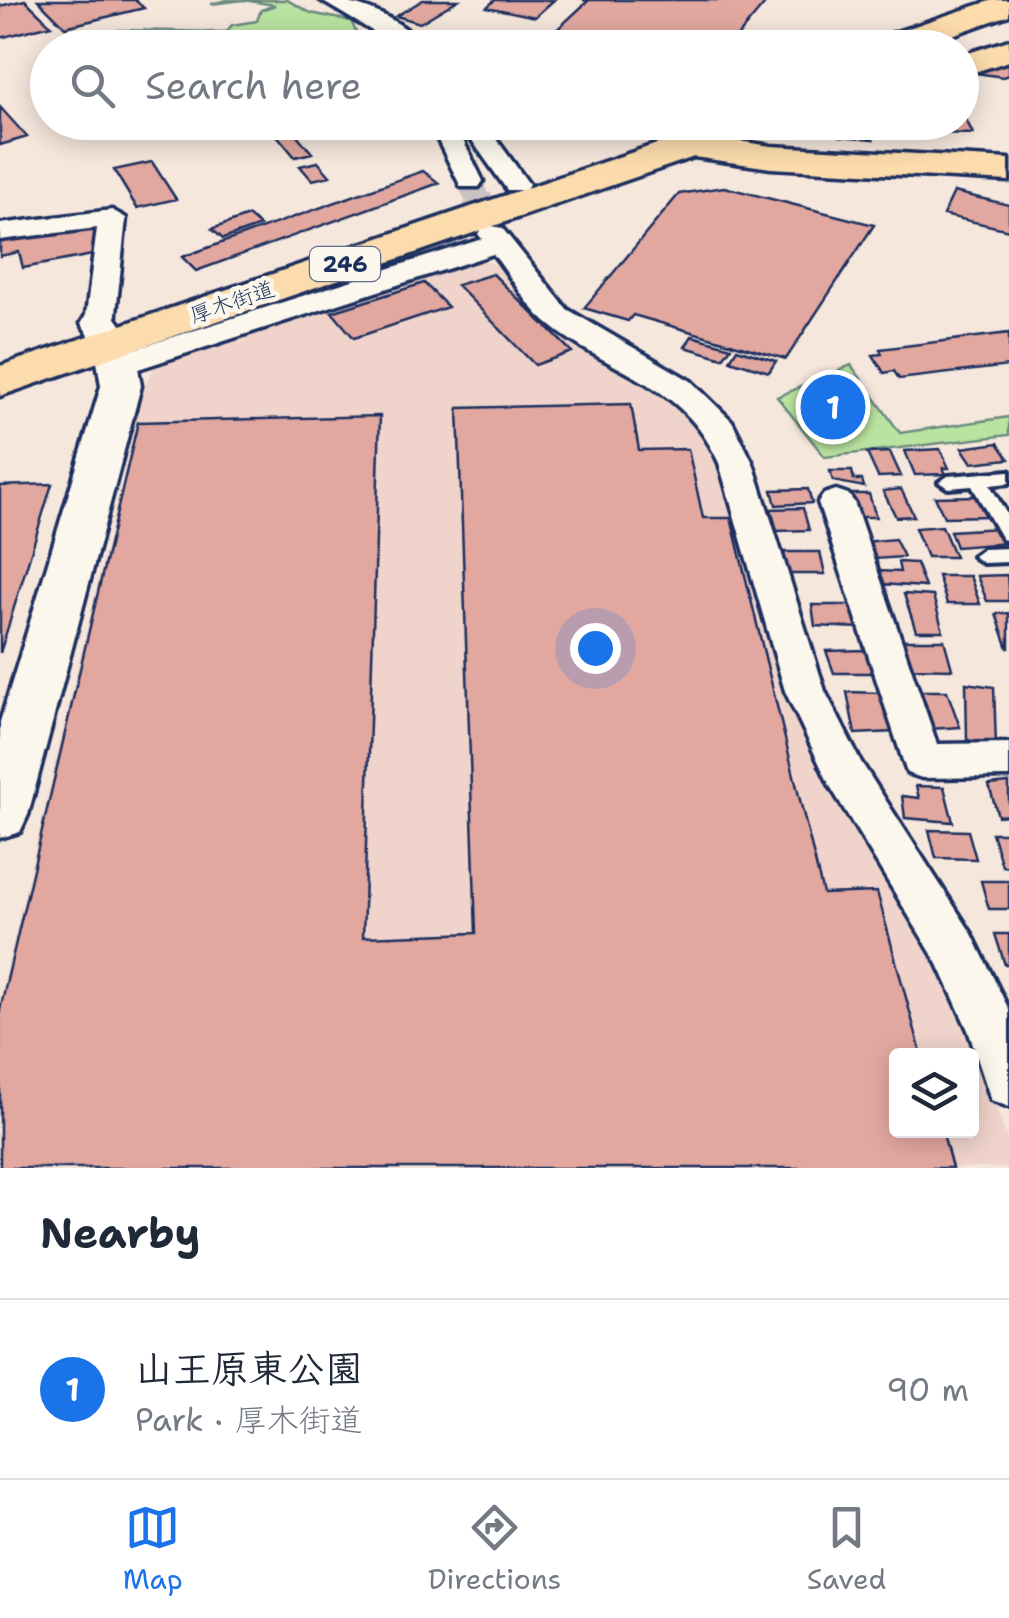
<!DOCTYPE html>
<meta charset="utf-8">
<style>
:root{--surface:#fff;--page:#f2f2f3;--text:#1f2937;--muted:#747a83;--line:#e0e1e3;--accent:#1a73e8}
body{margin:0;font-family:"Shantell Sans","Klee One",sans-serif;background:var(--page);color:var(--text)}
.controls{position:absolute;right:30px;bottom:30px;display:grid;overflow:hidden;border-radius:10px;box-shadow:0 5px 25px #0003}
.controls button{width:90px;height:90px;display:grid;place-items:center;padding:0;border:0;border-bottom:2px solid var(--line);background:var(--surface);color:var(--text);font:50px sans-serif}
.you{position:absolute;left:595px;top:648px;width:35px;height:35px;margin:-25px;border:8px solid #fff;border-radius:50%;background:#1a73e8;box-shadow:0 0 0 15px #1a73e833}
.badge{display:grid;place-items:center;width:65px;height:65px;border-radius:50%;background:var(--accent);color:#fff;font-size:32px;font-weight:700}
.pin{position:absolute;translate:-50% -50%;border:5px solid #fff;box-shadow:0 2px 10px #0006}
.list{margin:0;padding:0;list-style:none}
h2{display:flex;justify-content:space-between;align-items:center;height:130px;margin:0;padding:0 40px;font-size:42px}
h2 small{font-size:32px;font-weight:400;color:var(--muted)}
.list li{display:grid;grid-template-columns:65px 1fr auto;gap:30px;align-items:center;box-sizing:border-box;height:180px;padding:0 40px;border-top:2px solid var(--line)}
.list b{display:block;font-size:38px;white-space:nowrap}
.list p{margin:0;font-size:32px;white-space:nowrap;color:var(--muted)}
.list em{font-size:32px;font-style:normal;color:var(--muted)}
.icon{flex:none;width:55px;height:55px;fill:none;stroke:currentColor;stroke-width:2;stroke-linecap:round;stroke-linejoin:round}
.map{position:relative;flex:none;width:1009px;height:1168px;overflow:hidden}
.search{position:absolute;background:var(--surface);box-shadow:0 5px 25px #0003;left:30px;right:30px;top:30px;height:110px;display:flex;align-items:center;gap:25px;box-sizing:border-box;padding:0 35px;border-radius:55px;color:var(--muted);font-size:38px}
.sheet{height:310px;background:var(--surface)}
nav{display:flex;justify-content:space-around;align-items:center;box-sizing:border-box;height:140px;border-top:2px solid var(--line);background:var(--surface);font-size:28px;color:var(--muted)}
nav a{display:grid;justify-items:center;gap:5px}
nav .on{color:var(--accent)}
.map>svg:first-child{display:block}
.built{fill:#f0d4cb;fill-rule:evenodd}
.green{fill:#b9e3a0;stroke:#6a897f;stroke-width:2.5}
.building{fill:#e2a8a0;stroke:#1b2f5e;stroke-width:2.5}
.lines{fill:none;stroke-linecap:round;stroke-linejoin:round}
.minor-tunnel-far1{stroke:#cac2c4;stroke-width:24;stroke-dasharray:24 12;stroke-linecap:butt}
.minor-tunnel{stroke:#cac2c4;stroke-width:30;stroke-dasharray:30 15;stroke-linecap:butt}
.service-casing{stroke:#1b2f5e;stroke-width:8}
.minor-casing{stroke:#1b2f5e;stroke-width:7}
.tertiary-casing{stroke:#1b2f5e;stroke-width:7}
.trunk-casing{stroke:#1b2f5e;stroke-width:7}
.service{fill:#fbf7ec;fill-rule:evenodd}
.minor{fill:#fbf7ec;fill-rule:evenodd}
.tertiary{fill:#fbf7ec;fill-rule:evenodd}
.trunk{fill:#fcdcac;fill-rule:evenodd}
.labels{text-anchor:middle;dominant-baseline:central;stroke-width:9;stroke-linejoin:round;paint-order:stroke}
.shield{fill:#fbf7ec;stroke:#5e6b89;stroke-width:2.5}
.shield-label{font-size:22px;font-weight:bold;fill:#1b2f5e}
.far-street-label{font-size:22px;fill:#1b2f5e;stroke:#fbf7ec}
</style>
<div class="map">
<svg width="1009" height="1168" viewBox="0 0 1009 1168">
<rect width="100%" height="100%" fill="#f6e7dd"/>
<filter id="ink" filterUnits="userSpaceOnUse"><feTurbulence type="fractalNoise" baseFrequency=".01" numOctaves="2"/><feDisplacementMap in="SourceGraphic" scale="20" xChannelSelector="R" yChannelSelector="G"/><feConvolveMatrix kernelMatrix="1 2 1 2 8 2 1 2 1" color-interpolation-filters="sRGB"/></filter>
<g filter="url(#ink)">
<!-- built -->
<path class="built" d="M481 260 506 268 685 406 728 469 789 679 944 955 1009 1144V1168H0V997L144 386 156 363 181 348 466 261ZM896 1056H972V1130H896Z"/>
<!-- green -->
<path class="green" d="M227 0H287L311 13 351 21 356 32 377 47 288 37 269 42 255 39 189 44 133 40 122 47H99L119 30 226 32 232 25 257 21 261 10 275 5 243 0 211 4Z
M851 365 900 433 1009 417V435L825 457 777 397Z"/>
<!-- building -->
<path class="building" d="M25 0 51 25 0 38V6Z
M38 0H135L144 8 65 27Z
M423 0H458L420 23 396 16Z
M495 0H554L535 17 487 7Z
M583 0H768L728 48H520L534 34 549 37 588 1Z
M1009 61V75L1003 77 976 73Z
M0 107 27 137 0 145Z
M962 111 973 134 933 133 929 122H962Z
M286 122 312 153 295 157 267 123Z
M865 122 873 139 840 136 836 127Z
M152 162 176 199 137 208 114 170Z
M318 162 330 176 312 180 300 166Z
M423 171 439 183 196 271 182 257Z
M724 187 874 225 786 359 633 315 628 321 584 308 679 194Z
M954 192 1009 205V230L943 215Z
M248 216 260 226 223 239 212 229Z
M95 224 103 253 23 268 19 252 0 256V241Z
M493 274 572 352 535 365 457 285Z
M424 283 448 307 354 338 332 312Z
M1009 333V366L899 379 894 371 884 373 873 355 882 354 880 349Z
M692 336 731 347 723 358 685 347Z
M737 349 776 361 769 372 730 360Z
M631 404 639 450 688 449 703 518H731L823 894 877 892 922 1056H896V1130H942L952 1168H0V1010L138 422 380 416 363 937 476 933 458 408Z
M998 443 1009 459 972 463 962 448Z
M940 449 949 468H943L946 474 915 475 905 451Z
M890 452 901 476 878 477 867 453Z
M830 471H852L854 480H862L864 487 833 481Z
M52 484 0 653V486Z
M808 489 812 503 776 505 772 490Z
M901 489 914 516 896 517 883 491Z
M840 494H869L876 517H859L856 507 843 506Z
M980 496 990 516 944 517 935 497Z
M803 508 809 530 777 531 771 509Z
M942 526 955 557H927L915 528Z
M1000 528 1007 543 956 547 950 531Z
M895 539 904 557 860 560 864 542Z
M784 552H820L825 574H788Z
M898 562 916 563 925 587 882 584 879 571 900 572Z
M1007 575 1009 601H987L977 576Z
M938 576H970L980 604H947Z
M904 594 933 596 943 631H916Z
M812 605H856L860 628 815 626Z
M1009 613V648H1008L996 614Z
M900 640H944L952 669 908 668Z
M868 650 875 673H834L826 651Z
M966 683 994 687 996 745 967 740Z
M916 691H947L960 727 930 729Z
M847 692 881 693 894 732 855 734Z
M1009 783V815L998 816 989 785Z
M916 786 944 787 953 822 905 818 902 796 919 798Z
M929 830 968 831 976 859 936 858Z
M992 833H1009V867L1002 866Z
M981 881H1009V909H989Z
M995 934H1009V965H1005Z"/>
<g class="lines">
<!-- minor-tunnel-far1 -->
<path class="minor-tunnel-far1" d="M470 181 478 201"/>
<!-- minor-tunnel -->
<path class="minor-tunnel" d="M477 198 492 234"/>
<defs>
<path id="service" d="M1009 471V483L990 485 1009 518V541L1002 539 972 486 948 488 939 482 948 476Z
M1009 548V562L983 563 973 556 983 549Z"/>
<path id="minor" d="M320 0C358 0 401 18 426 48H401Z
M429 122H454L483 181 479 187H461Z
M459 122H484L529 184 525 190H507Z
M112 210 126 218 115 323 100 332 85 323 97 228 0 240V224Z
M492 226 502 228 567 309 691 381 732 421 753 463 825 691 861 762 972 934 1009 1010V1107L991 1100 968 1030 938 964 830 786 785 691 719 463C682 379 609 375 546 322 526 305 510 275 493 254L129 372 118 374 102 365 107 358 482 239 478 234 482 228Z
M836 490 848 494 854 502 937 744 1009 743V777L922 778 907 773 818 502 824 494Z"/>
<path id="tertiary" d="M100 312 114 315 134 343 141 386 28 815 20 832 0 838V722L101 386 94 343 81 323 86 315Z"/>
<path id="trunk" d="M993 0H1009V15L915 48H865L869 41Z
M1009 40V61L962 76V55Z
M722 122H777L772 130 738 141 771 146 1009 159V181L771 168 694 157 0 396V366Z"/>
</defs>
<!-- service casing -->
<use href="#service" class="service-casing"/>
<!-- minor casing -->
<use href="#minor" class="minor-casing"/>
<!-- tertiary casing -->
<use href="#tertiary" class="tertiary-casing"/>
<!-- trunk casing -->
<use href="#trunk" class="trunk-casing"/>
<!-- service -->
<use href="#service" class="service"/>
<!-- minor -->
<use href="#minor" class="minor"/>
<!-- tertiary -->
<use href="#tertiary" class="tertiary"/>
<!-- trunk -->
<use href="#trunk" class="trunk"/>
</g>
</g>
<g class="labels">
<!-- shield labels -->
<rect class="shield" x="310" y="247" width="70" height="34" rx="8"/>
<g class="shield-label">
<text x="345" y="264">246</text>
</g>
<!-- far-street labels -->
<g class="far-street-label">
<text transform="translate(232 302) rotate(-19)">厚木街道</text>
</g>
</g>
</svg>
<div class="controls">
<button><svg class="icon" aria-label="layers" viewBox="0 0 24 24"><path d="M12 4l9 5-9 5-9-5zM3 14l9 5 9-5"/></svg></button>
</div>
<div class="you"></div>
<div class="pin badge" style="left:833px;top:407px">1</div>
<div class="search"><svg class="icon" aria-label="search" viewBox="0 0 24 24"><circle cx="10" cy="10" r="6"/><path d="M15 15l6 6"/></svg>Search here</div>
</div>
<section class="sheet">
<h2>Nearby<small></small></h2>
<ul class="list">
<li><span class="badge">1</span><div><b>山王原東公園</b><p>Park · 厚木街道</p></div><em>90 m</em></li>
</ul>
</section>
<nav>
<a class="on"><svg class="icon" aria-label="map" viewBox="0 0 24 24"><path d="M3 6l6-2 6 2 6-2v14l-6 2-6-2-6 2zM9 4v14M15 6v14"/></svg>Map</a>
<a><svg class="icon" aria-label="directions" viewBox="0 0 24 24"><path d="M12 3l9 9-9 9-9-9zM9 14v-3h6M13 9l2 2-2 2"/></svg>Directions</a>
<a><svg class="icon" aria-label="saved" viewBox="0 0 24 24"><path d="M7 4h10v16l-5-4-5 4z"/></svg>Saved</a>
</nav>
